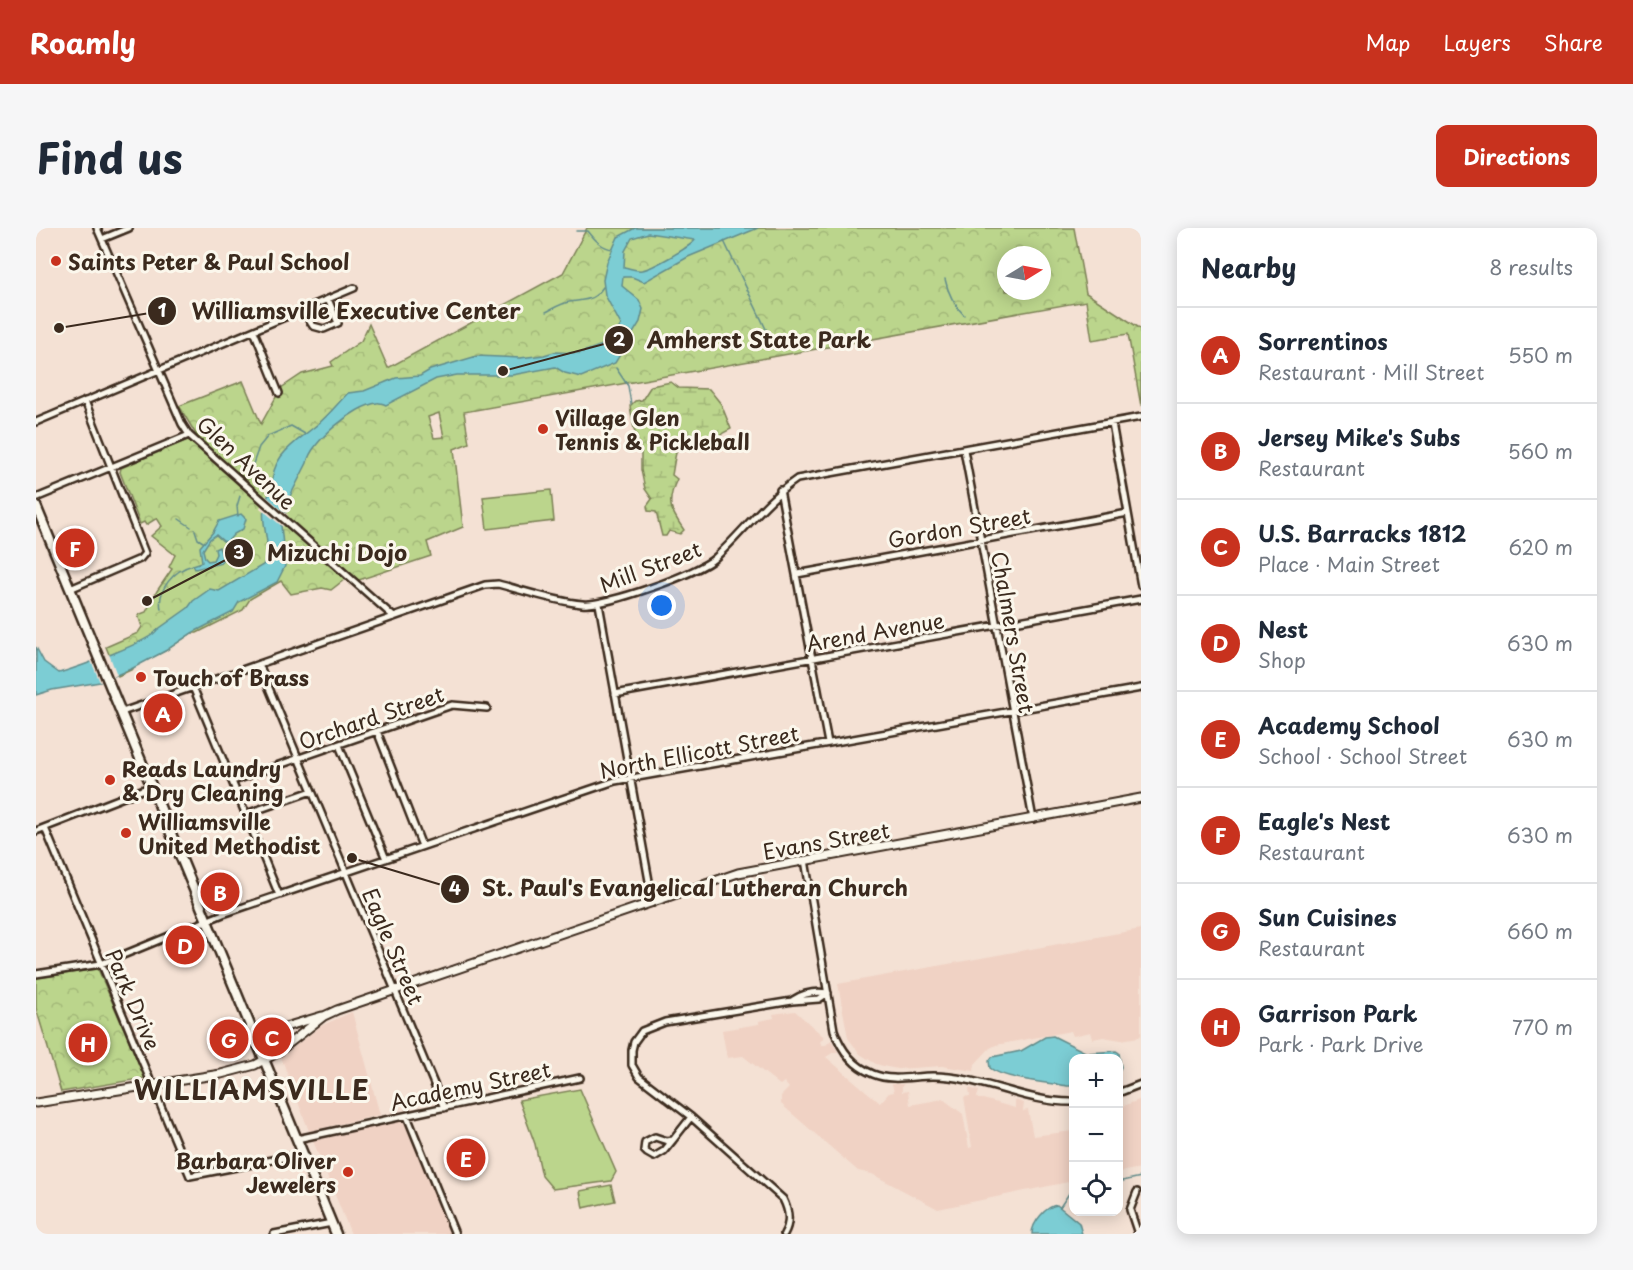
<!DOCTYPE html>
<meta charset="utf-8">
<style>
:root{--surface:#fff;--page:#f6f6f7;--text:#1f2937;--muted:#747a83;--line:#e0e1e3;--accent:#c8321e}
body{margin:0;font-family:"Playpen Sans",sans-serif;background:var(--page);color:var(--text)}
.controls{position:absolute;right:18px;bottom:18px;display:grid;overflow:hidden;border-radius:12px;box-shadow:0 3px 15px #0003}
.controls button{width:54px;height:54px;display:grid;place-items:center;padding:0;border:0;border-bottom:2px solid var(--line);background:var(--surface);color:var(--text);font:30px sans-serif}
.compass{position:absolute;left:961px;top:18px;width:54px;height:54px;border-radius:50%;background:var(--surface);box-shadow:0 3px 15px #0003;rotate:80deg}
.you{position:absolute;left:626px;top:378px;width:21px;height:21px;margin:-15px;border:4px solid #fff;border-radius:50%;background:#1a73e8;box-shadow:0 0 0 9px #1a73e833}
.badge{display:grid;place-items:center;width:39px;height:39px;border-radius:50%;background:var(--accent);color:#fff;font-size:20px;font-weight:700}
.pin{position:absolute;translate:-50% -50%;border:3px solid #fff;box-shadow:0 2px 6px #0006}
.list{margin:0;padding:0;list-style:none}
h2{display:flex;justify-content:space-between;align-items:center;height:78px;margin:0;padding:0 24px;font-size:26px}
h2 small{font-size:20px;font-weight:400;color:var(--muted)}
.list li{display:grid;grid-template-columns:39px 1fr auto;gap:18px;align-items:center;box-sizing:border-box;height:96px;padding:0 24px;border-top:2px solid var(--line)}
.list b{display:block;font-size:22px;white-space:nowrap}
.list p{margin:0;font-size:20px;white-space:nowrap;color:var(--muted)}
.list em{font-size:20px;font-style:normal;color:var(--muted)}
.icon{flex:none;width:33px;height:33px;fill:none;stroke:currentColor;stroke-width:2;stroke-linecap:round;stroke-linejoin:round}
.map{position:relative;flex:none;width:1105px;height:1006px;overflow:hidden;border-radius:12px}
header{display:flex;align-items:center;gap:36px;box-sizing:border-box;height:84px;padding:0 30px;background:var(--accent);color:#fff}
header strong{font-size:28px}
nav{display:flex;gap:33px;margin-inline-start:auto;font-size:21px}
.intro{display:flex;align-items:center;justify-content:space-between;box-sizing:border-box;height:144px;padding:0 36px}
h1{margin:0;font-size:42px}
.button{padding:15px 27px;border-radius:12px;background:var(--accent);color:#fff;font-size:21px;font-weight:700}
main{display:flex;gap:36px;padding:0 36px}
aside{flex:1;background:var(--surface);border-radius:12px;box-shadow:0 3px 15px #0003}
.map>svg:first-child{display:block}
.built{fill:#f0d2c4}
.green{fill:#bbd58c;stroke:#7b8055;stroke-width:1.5}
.wetland{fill:url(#wetland-marsh);stroke:#7b8055;stroke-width:1.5}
.park{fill:url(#park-crowns);stroke:#7b8055;stroke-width:1.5;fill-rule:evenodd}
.water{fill:#7ccdd4;stroke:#628c8b;stroke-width:1.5;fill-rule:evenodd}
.pier{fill:#f4e1d4}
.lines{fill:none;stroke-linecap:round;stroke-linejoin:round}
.stream{stroke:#628c8b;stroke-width:1.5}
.street-casing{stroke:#3b2a1e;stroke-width:10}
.secondary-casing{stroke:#3b2a1e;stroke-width:11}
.primary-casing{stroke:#3b2a1e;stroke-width:13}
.street{stroke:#fbf7ec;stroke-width:5}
.secondary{stroke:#fbf7ec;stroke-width:7}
.primary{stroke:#fbf7ec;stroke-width:8}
.poi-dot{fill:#c8321e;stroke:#fbf7ec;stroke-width:2}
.labels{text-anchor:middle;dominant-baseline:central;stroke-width:6;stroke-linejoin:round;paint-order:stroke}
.poi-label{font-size:21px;font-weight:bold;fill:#3b2a1e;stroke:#fbf7ec;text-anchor:start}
.street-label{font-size:21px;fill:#3b2a1e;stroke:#fbf7ec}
.district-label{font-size:27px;font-weight:bold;letter-spacing:1.5px;fill:#3b2a1e;stroke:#fbf7ec}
.leader{fill:none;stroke:#3b2a1e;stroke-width:2}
.callout-dot{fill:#3b2a1e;stroke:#fbf7ec;stroke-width:2}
.mark-label{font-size:18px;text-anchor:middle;font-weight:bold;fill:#fff}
.callout-label{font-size:22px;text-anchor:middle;font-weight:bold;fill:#3b2a1e;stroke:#fbf7ec;stroke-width:6;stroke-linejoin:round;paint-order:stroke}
</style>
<header>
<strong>Roamly</strong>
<nav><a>Map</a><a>Layers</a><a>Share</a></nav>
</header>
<div class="intro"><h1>Find us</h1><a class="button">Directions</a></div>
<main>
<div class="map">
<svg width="1105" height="1006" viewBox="0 0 1105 1006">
<defs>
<pattern id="wetland-marsh" width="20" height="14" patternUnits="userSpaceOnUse" patternTransform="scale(1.5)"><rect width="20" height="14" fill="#bbd58c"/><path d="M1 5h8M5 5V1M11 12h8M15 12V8" fill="none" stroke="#a2b778"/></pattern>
<pattern id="park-crowns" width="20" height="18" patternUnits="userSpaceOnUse" patternTransform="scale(1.5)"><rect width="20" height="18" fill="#bbd58c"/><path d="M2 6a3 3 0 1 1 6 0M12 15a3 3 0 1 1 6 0" fill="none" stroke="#a2b778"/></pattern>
</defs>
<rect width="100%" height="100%" fill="#f4e1d4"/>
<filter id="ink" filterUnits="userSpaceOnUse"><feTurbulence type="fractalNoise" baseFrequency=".0167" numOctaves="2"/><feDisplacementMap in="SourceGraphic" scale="12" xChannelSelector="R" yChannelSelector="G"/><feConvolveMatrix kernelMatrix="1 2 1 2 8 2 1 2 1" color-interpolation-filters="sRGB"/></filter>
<g filter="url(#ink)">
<!-- built -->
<path class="built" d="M1105 701V807L1103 809 1085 812 1067 809 1057 811 1055 804 1037 808 1035 803 960 817 954 820 939 836 938 843 906 838 862 841 851 839 840 836 824 826 812 810 802 756Z
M759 783 788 809 784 814 786 817H790L795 812 802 824H798L790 829 844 875 853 865 858 864 856 856H868L866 858V864L872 863 874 877 907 871 927 886 933 920 936 919 928 869 934 868 933 860 943 863 941 869 942 871H947L979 880V872L988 875 987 883 992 882 997 908 1037 903V953L902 981 836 946 822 943 745 876V868L753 860 748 854 744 857 707 828 691 830 686 802 723 796V793L738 790 737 786Z
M316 784 344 887 273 903 245 829 285 798Z
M1105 871V940L1083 944V880Z
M370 891 416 1006H315L277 913Z"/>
<!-- green -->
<path class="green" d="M515 262 518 293 451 301 447 269Z
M544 861 580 944 575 953 517 961 506 948 499 916 483 872Z
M575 957 579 973 547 980 544 963Z"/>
<!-- wetland -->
<path class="wetland" d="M635 154 643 160 673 161 685 176 695 201 687 205 674 218 663 209 652 206C639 214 639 232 636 247L641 251C630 275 634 282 648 302L644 306 633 303 630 308H626L620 284 612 283 611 278 616 271 609 261 605 242V223L598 201 594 178 599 173 606 172 615 158Z"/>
<!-- park -->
<path class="park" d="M551 0H1038L1050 65 1105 101V178L1092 106 1056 112 1050 73 428 184 433 215 418 221 427 299 391 314 395 328 320 353 313 348 295 362 286 360 255 366 245 353 214 371 207 382 161 405H156L129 423 98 438 97 441 82 448 70 419 102 405 106 399 102 387 110 384 121 363 136 341 133 339 139 327 115 308 126 298 121 290 110 297 108 294 104 296 84 244 85 240 161 208 143 178 207 153 225 196 245 160 266 146 297 138 295 134 325 113 333 96 352 140 527 45ZM970 27H1006V63H970ZM403 185 408 209 398 210 392 189Z
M62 741 109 850 25 864 0 780V750Z"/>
<!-- water -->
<path class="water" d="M599 0H722L652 29 608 54 596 49H587L586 58 603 72 607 81 604 94 579 135 545 149 529 145 519 139 476 147H421L400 151 350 177C348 176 342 174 341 175 320 177 274 214 271 235L249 278 250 284 245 297 249 338 241 354 203 374 197 384 156 405 129 423 97 440 64 454 16 462 0 467V419L8 434 23 445C40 440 116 413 121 402L152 380 157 373 174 361 183 363 227 337C241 314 215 289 236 262 234 227 258 216 282 196 293 187 302 175 312 165L328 163 360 150 384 148 394 142 441 128 484 130 508 127 518 124 544 125 575 114 585 97 569 67 567 52 571 34 582 9ZM612 5 659 12C654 19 615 41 606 42 600 43 594 40 588 39L589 23 596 10Z
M205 286 210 291 207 301 198 306 191 314 187 313 180 307 174 311 167 322 169 330 172 333 177 332 180 326 179 321 183 319 187 330 185 335 159 341 157 337 166 334 164 319 177 304 183 293Z
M1017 808 1051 825 1080 823 1083 825 1085 839 1083 844 1082 830H1038L1037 858H1031C1013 855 967 851 954 840L953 833 956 829 985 823 1009 809Z
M1021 977 1043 995 1046 1006H996C996 995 1010 978 1021 977Z"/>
<!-- pier -->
<path class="pier" d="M229 267 252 287 247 299 224 280Z
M73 426 81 447 64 454 55 433Z"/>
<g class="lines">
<!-- stream -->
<path class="stream" d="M540 3H552C559 12 566 20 577 21
M688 13 739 120
M909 51C912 65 918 77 928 87
M510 84C518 80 526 75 533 74 550 71 557 74 567 59
M580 140 592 158 595 176
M212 250 223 219 232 208 255 198 269 206
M202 288 201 278 204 268
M143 291 155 299
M159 302 162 311 167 314
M125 381C121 361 138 342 157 337
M1082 954 1105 949
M1024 979 1034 964 1038 963"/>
<defs>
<path id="street" d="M61 0 146 196 153 207 358 389
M66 11 93 0
M267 83 277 98 288 101 302 95 292 71
M218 103 243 165
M0 194 318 60
M1076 195 1105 358
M928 222 997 591
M744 262 792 515
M0 270 153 207
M761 346 1092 285
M34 361 104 331 109 325 49 173
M563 376 617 675
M223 436 408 880
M157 459 243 667
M579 466 1105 371
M86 484 449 357 462 356C489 363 518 373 546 376 568 379 663 345 679 330 707 304 729 273 761 251L1105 189
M341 503 386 618
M303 517 350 631
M197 553 416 477 451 480
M210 586 276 563
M9 600 154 948 267 926
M0 603 116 558
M769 632 798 802C805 822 817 838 837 846 857 854 876 848 897 848 945 848 989 875 1038 874
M0 746 65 736 187 686 579 553 1105 460
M757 772C768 765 778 763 791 765
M1082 865 1105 856
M371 888 419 1006
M261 911 544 850
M637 912 628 923 618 929 611 925 608 922 609 914 619 909 631 913 637 912 655 889
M1101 964 1094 982 1102 1006
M238 1006 296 995
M748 1006C755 994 753 983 747 971L655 889 603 849 596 837V822L598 814 606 803 629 794 756 773 783 771 792 765"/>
<path id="secondary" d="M219 808 286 788
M0 875 185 846 219 837 241 825 288 788 301 782 702 645 1105 570"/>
<path id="primary" d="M0 278 300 1006"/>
</defs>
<!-- street casing -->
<use href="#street" class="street-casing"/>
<!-- secondary casing -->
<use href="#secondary" class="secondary-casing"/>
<!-- primary casing -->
<use href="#primary" class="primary-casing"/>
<!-- street -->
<use href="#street" class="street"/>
<!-- secondary -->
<use href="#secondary" class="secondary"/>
<!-- primary -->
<use href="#primary" class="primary"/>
</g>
</g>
<!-- markers -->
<g class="poi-dot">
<circle cx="20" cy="33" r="6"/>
<circle cx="507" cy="201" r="6"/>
<circle cx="105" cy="449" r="6"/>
<circle cx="74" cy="552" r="6"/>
<circle cx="90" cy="605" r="6"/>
<circle cx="312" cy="944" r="6"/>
</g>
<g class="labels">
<!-- poi labels -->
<g class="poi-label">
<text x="32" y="33">Saints Peter &amp; Paul School</text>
<text x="519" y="189">Village Glen<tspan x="519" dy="24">Tennis &amp; Pickleball</tspan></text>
<text x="117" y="449">Touch of Brass</text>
<text x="86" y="540">Reads Laundry<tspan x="86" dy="24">&amp; Dry Cleaning</tspan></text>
<text x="102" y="593">Williamsville<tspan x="102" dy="24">United Methodist</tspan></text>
<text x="300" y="932" text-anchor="end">Barbara Oliver<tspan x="300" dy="24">Jewelers</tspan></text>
</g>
<!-- street labels -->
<g class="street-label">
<text transform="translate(211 234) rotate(43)">Glen Avenue</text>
<text transform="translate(923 299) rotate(-10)">Gordon Street</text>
<text transform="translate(614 338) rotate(-21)">Mill Street</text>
<text transform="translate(839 403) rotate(-10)">Arend Avenue</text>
<text transform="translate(978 404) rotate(80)">Chalmers Street</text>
<text transform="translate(335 489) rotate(-19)">Orchard Street</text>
<text transform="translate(663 523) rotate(-11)">North Ellicott Street</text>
<text transform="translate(790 612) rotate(-10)">Evans Street</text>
<text transform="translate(358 718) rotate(67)">Eagle Street</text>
<text transform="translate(98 771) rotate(67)">Park Drive</text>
<text transform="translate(434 857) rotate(-12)">Academy Street</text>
</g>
<!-- district labels -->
<g class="district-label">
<text x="216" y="860">WILLIAMSVILLE</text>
</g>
</g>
<!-- callouts -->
<path class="leader" d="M23 100L126 83M467 143L583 112M111 373L203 325M316 630L419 661"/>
<g class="callout-dot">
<circle cx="23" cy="100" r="6"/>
<circle cx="467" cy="143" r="6"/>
<circle cx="111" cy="373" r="6"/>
<circle cx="316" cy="630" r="6"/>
<circle cx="126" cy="83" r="15"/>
<circle cx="583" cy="112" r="15"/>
<circle cx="203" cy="325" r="15"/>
<circle cx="419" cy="661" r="15"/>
</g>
<g class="mark-label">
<text x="126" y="89">1</text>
<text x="583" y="118">2</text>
<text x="203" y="331">3</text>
<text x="419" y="667">4</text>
</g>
<g class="callout-label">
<text x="320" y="91">Williamsville Executive Center</text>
<text x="723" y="120">Amherst State Park</text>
<text x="301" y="333">Mizuchi Dojo</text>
<text x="659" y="668">St. Paul's Evangelical Lutheran Church</text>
</g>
</svg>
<div class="controls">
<button>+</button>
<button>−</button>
<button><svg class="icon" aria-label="locate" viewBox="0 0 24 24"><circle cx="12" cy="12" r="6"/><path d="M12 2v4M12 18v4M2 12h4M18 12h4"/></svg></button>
</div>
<svg class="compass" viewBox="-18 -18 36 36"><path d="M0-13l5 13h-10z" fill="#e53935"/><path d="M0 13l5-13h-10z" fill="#747a83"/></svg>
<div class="you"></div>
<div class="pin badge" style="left:127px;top:485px">A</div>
<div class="pin badge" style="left:184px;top:664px">B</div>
<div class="pin badge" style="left:236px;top:809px">C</div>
<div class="pin badge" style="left:149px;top:717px">D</div>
<div class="pin badge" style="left:430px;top:930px">E</div>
<div class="pin badge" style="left:39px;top:320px">F</div>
<div class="pin badge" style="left:193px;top:811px">G</div>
<div class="pin badge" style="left:52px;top:815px">H</div>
</div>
<aside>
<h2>Nearby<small>8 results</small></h2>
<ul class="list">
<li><span class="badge">A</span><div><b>Sorrentinos</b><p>Restaurant · Mill Street</p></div><em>550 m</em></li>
<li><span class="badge">B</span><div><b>Jersey Mike's Subs</b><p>Restaurant</p></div><em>560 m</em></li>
<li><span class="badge">C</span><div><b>U.S. Barracks 1812</b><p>Place · Main Street</p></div><em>620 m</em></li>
<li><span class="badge">D</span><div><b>Nest</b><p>Shop</p></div><em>630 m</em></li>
<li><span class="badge">E</span><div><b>Academy School</b><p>School · School Street</p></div><em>630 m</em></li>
<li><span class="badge">F</span><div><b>Eagle's Nest</b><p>Restaurant</p></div><em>630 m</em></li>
<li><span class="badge">G</span><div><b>Sun Cuisines</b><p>Restaurant</p></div><em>660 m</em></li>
<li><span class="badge">H</span><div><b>Garrison Park</b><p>Park · Park Drive</p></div><em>770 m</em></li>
</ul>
</aside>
</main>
